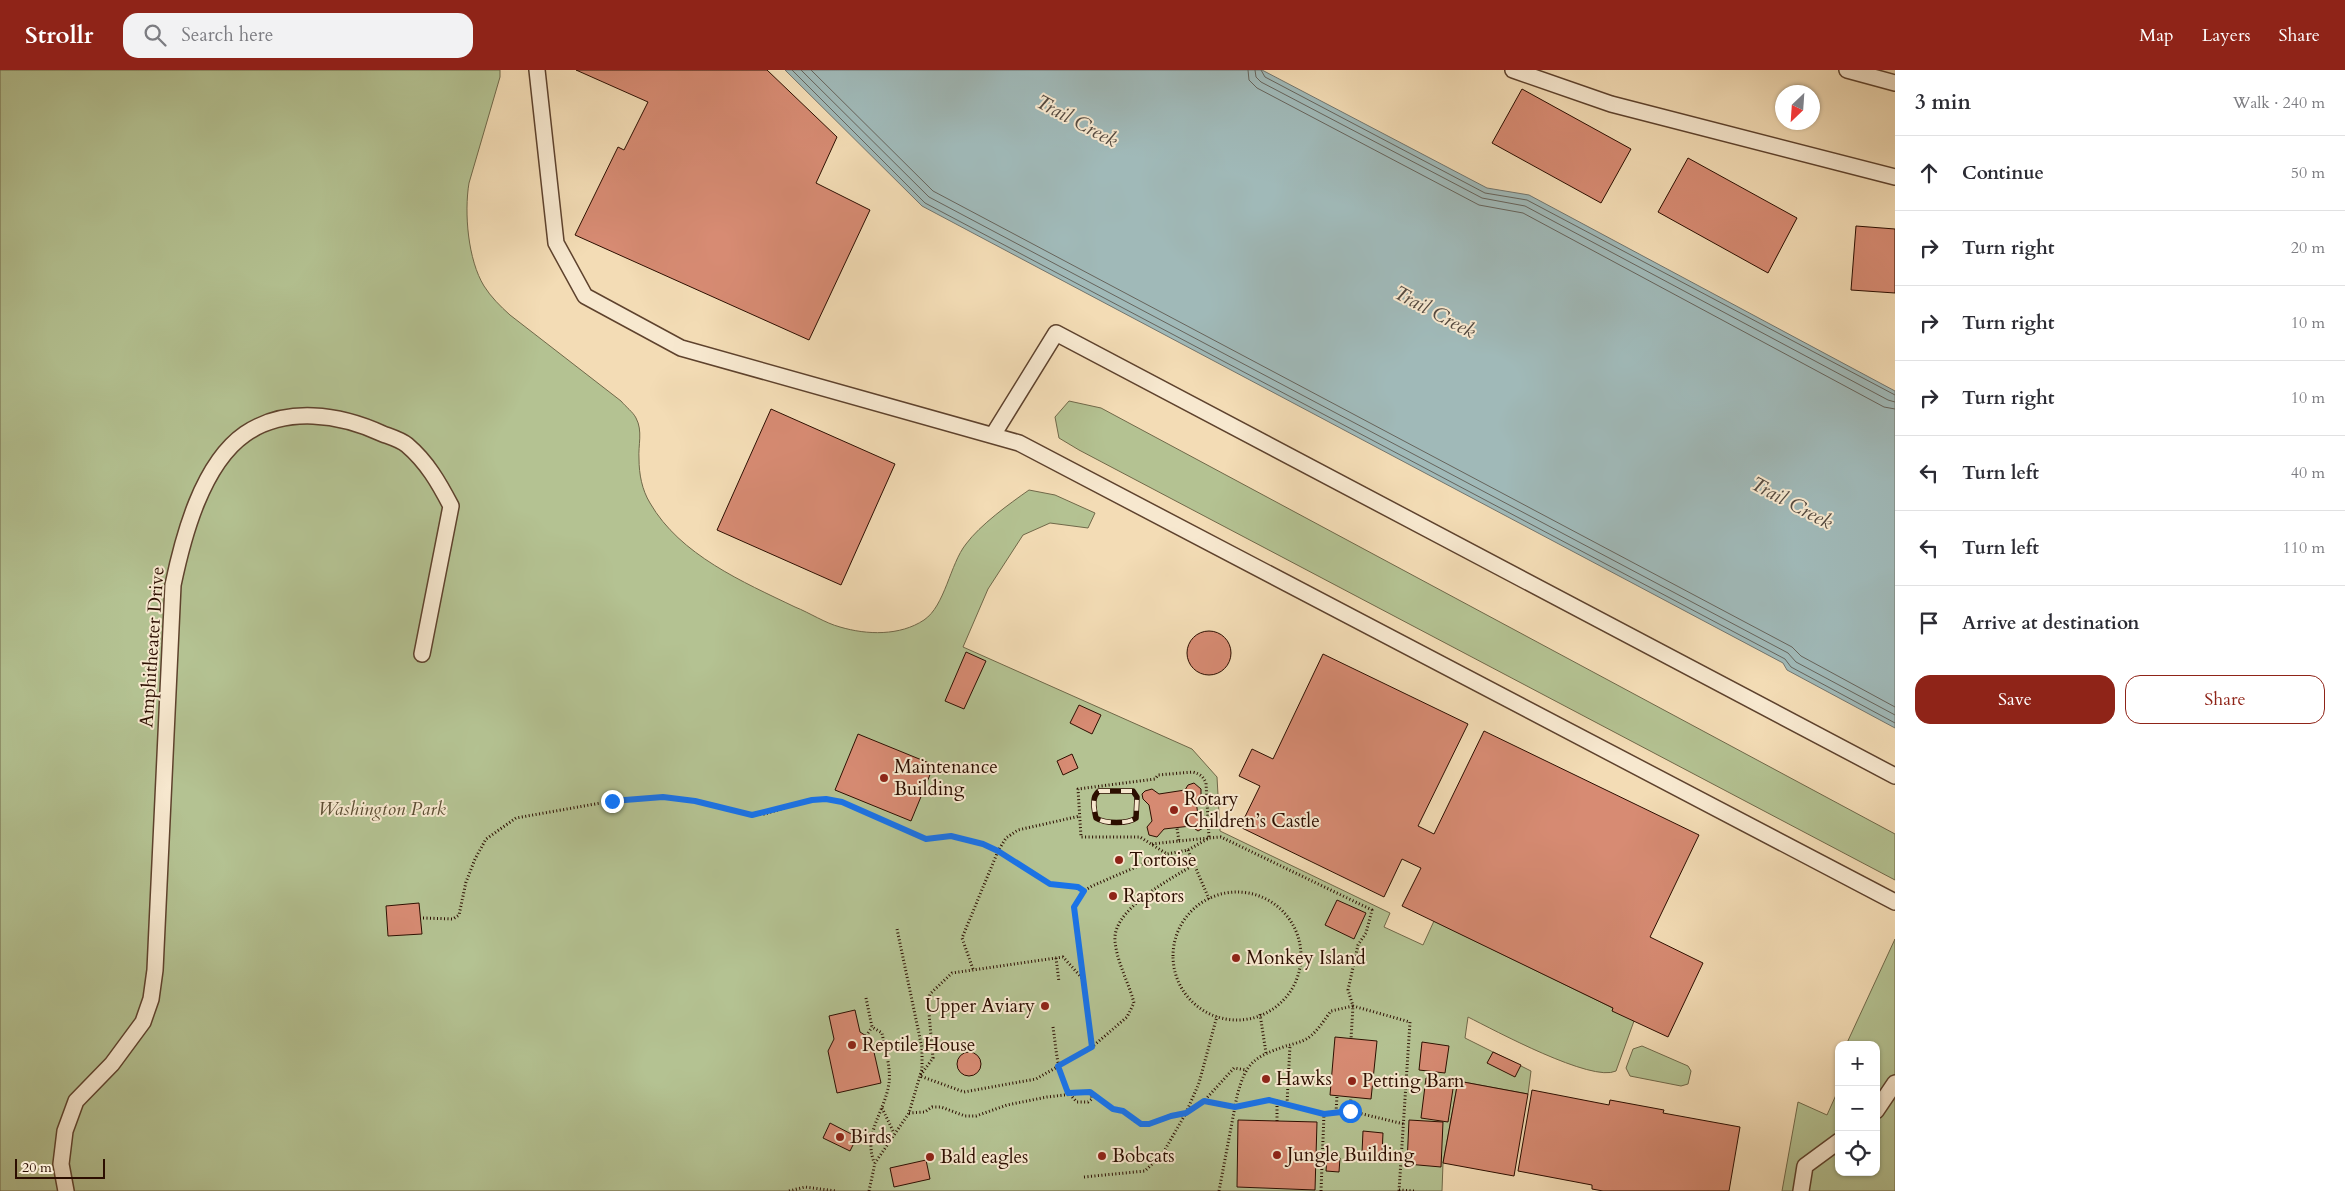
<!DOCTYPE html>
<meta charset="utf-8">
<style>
:root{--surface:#fff;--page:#f2f2f3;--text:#2b2b33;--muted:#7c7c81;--line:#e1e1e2;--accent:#8f2418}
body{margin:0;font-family:Cardo,serif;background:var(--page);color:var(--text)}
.controls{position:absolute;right:15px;bottom:15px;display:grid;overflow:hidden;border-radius:10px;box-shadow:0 1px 4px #0004}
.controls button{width:45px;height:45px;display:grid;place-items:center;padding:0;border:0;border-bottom:1px solid var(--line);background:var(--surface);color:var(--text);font:25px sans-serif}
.compass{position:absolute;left:1775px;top:15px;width:45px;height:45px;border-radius:50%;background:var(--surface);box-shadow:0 1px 4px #0004;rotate:205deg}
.scale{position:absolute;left:15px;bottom:12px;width:90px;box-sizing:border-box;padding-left:5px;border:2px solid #2c0e00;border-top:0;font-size:14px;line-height:18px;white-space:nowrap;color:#2c0e00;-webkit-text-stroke:4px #f7e8cf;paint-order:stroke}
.stop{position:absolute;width:15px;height:15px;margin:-11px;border:4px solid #1a73e8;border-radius:50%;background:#fff}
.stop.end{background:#1a73e8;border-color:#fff;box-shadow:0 1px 5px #0008}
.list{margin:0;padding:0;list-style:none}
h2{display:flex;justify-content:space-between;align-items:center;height:65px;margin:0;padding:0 20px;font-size:21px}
h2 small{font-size:16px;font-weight:400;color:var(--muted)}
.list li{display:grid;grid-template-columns:32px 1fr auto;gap:15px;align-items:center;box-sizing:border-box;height:75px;padding:0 20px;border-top:1px solid var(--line)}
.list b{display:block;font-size:19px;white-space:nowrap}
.list em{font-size:16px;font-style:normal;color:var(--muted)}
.actions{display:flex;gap:10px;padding:15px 20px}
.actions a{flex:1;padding:11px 0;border:1px solid var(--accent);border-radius:15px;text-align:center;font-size:18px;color:var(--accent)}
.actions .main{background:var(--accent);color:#fff}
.icon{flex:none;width:28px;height:28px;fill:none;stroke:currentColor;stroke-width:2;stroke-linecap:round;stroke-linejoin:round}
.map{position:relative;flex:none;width:1895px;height:1121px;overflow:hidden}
header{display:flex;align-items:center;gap:30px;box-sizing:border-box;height:70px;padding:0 25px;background:var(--accent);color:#fff}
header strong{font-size:24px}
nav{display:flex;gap:28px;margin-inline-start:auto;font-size:18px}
.search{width:350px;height:45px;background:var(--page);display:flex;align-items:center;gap:12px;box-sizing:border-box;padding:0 18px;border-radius:15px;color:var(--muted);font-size:19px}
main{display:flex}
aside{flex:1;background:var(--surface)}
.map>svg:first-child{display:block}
.green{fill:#b4c292;stroke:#706849}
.water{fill:#a0b9b8;stroke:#72756e}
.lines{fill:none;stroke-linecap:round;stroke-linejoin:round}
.shore{stroke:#66645c;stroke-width:1}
.building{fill:#d78b73;stroke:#2c0e00}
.lane-casing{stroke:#5e422d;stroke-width:18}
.path{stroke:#2c0e00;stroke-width:3;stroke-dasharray:1 2.5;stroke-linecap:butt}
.lane{stroke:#f7e8cf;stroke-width:15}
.rail-casing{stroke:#2c0e00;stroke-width:5.5}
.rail{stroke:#f7e8cf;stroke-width:4;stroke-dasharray:11;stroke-linecap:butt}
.route{stroke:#1a73e8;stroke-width:6}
.poi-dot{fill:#8f2418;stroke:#f7e8cf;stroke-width:2}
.labels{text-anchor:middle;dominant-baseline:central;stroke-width:4;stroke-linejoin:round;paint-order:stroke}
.street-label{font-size:19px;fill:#2c0e00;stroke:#f7e8cf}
.poi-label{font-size:19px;fill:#2c0e00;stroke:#f7e8cf;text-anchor:start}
.park-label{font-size:19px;font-style:italic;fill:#5c4d33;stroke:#f7e8cf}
.water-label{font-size:20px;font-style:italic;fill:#554a40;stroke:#f7e8cf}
</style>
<header>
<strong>Strollr</strong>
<div class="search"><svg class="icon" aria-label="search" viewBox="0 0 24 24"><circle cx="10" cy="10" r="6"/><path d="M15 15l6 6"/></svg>Search here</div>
<nav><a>Map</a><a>Layers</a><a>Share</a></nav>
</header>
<main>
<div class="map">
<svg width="1895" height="1121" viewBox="0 0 1895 1121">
<rect width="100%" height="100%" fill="#f3dcb5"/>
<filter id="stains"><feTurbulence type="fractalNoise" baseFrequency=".004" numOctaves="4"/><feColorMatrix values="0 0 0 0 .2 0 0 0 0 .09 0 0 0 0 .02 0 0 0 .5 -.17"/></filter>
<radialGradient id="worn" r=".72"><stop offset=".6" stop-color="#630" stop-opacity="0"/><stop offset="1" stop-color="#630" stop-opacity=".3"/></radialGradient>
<!-- green -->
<path class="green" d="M0 0H500V7L469 113C464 143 468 190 484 216 491 227 500 236 510 245L621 331C626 337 633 342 636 348 643 361 638 375 639 389 639 404 642 420 650 433 680 485 743 512 795 537 810 543 825 553 840 557 867 565 900 566 924 550 945 536 950 494 966 474 980 455 1009 434 1029 420L1055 425 1095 443 1088 458 1050 453 1023 465 988 519 963 577 1192 679 1217 707 1220 761 1390 843 1384 857 1423 875 1434 851 1613 938 1634 951 1616 1001C1592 1013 1494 960 1468 947L1465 968 1531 1001 1528 1024 1458 1011 1443 1093 1442 1121H0Z
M1069 331 1101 338 1895 764V810L1079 380 1059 368 1055 347Z
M1895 869V1121H1782L1798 1032 1827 1045 1836 1025 1839 990V1102H1876V975H1846Z
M1642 976 1688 996 1691 1001 1688 1014 1681 1016 1630 1006 1626 998 1633 979Z"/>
<!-- water -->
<path class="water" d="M785 0H1262L1487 118 1529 125 1895 321V658L1787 600 1783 593 922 136Z"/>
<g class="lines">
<!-- shore -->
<path class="shore" d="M792 0 925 133 1785 589 1791 597 1895 653
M801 0 929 127 1788 583 1796 592 1895 645
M811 0 933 121 1792 577 1801 586 1895 637
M1248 0 1249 10 1257 18 1479 135 1523 143 1884 337 1895 339
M1255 0 1256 7 1261 12 1482 128 1525 136 1888 330 1895 332
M1261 0 1265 7 1485 123 1527 130 1895 325"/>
</g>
<!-- building -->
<path class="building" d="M576 0H767L837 67 816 113 870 140 809 270 575 165 618 77 624 80 648 32Z
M1522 19 1631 79 1601 133 1492 73Z
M1688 88 1797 148 1768 203 1658 142Z
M1856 156 1895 159V223L1851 220Z
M771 339 895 394 841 515 717 460Z
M1187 583a22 22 0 1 1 44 0a22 22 0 1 1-44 0Z
M966 582 986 591 964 639 945 631Z
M1323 584 1468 654 1418 756 1434 764 1484 661 1699 765 1650 867 1703 893 1668 967 1612 941 1613 938 1402 836 1421 798 1402 789 1384 827 1240 757 1260 716 1239 706 1252 679 1273 689Z
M1079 635 1101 645 1092 664 1070 653Z
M858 664 934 695 911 751 835 720Z
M1072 684 1078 698 1063 705 1057 691Z
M1194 713 1201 719V724L1196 730 1198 746 1205 750V757L1198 761 1191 756 1164 759 1157 767 1149 765 1147 757 1152 751 1149 735 1143 729 1142 724 1145 721 1152 719 1159 724 1185 720 1188 715Z
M1337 830 1366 843 1354 869 1325 855Z
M419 833 422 864 388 866 386 836Z
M855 940 860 962 871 969 881 1013 837 1023 828 981 834 969 829 946Z
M1335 967 1377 971 1371 1029 1330 1025Z
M1422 972 1449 976 1445 1003 1419 1000Z
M957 994a12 12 0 1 1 24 0a12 12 0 1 1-24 0Z
M1493 982 1521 995 1515 1007 1487 993Z
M1426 1008 1454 1012 1448 1052 1421 1048Z
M1458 1011 1528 1024 1514 1106 1443 1093Z
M1532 1020 1609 1035 1610 1030 1664 1040 1663 1043 1740 1057 1729 1121H1603L1592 1119V1115L1518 1101Z
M1238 1050 1317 1052 1315 1120 1237 1117Z
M1409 1050 1443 1052 1441 1097 1407 1094Z
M830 1053 857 1067 850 1081 823 1068Z
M1363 1061 1383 1063 1382 1084 1362 1083Z
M1327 1087 1340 1088 1339 1102 1326 1101Z
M926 1090 930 1109 894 1117 890 1098Z"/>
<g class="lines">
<defs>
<path id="lane" d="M537 0 556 173 585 226 681 278 1019 373 1895 832
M1513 0 1611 34 1895 107
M1847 0 1895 13
M993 365 1056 263 1895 706
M1876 1041 1895 1013
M66 1121 61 1094 65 1061 76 1031 112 994 143 952 151 929 155 900 173 515C183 467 202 394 245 364 286 336 340 344 383 364 391 367 401 370 407 375 427 392 439 413 451 436L422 584
M1801 1121 1805 1096 1839 1071"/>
</defs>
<!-- lane casing -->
<use href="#lane" class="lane-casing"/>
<!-- path -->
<path class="path" d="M1179 771 1209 768 1206 713C1203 706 1200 704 1193 702L1158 705 1155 709 1078 719 1081 767H1140L1167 784 1188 780 1209 768 1221 767 1372 840 1366 863 1358 875 1348 920 1353 936 1410 952 1399 1121
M1152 774 1179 771 1177 758
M1188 780 1209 829
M1173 886a64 64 0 1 1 128 0a64 64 0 1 1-128 0Z
M423 848 453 849 459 845 466 812 475 789 486 769 516 748 612 731 663 727 695 731 752 745 764 744 812 730 826 729 841 732 926 769 951 766 983 774 998 781 1050 814 1069 815 1084 821
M1056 888 1059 912
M973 899 962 868 998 781 1006 768 1018 760 1080 746
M1082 908 1063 887 952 903 930 924 928 932 933 988 920 1006 964 1022 1036 1009 1092 977 1127 947 1134 933C1129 913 1117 893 1115 871 1112 839 1171 809 1195 794
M866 928 872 957 882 963C885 979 891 997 889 1013 885 1042 863 1063 874 1092
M1260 944 1266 983
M1053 957C1057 983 1057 1013 1077 1032H1088L1092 1029 1091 1022
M866 966 872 957
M1092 977 1074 837 1084 821 1092 816 1166 784
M1204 1031 1235 1037 1269 1030 1277 1031 1324 1044 1350 1041 1404 1054
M1287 1034 1290 975
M882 1038 894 1063
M1350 1041 1351 1027
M1336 1042 1337 1026
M909 1043 925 1042 932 1037H941L965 1046H976L1007 1035 1047 1027 1091 1022 1113 1039 1123 1041 1136 1052 1149 1054 1171 1045 1186 1043 1204 1031 1234 998 1246 1000
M1277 1051V1031
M1084 1107 1145 1101 1163 1083 1186 1043 1199 1013 1217 946
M1399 1120 1415 1121
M789 1121 805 1117 836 1121
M869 1121 875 1093 909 1043 922 999V978L897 859
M1219 1121 1237 1026C1246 992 1254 987 1286 976 1293 974 1302 972 1308 968 1318 961 1324 950 1331 941L1353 936 1351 969
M1321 1121 1324 1044"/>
<!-- lane -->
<use href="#lane" class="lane"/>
<defs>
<path id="rail" d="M1099 721H1133L1137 727 1136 748C1128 754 1105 754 1096 748 1094 739 1091 727 1099 721Z"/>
</defs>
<!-- rail casing -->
<use href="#rail" class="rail-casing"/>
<!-- rail -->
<use href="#rail" class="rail"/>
</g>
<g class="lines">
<!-- route -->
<path class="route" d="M612 731 663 727 695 731 752 745 812 730 826 729 842 732 926 769 951 766 983 774 998 781 1050 814 1078 817 1084 821 1074 837 1092 977 1058 996 1068 1023 1090 1022 1113 1039 1123 1041 1141 1054H1149L1171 1046 1186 1043 1204 1031 1235 1037 1269 1030 1324 1044 1350 1041"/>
</g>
<!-- markers -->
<g class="poi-dot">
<circle cx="884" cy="708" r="5"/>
<circle cx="1174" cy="740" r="5"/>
<circle cx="1119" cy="790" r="5"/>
<circle cx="1113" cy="826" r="5"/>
<circle cx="1236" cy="888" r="5"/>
<circle cx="1045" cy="936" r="5"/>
<circle cx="852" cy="975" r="5"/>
<circle cx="1266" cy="1009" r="5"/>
<circle cx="1352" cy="1011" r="5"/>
<circle cx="840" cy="1067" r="5"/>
<circle cx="1277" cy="1085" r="5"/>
<circle cx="1102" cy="1086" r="5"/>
<circle cx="930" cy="1087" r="5"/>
</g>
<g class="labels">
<!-- street labels -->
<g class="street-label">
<text transform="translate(152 577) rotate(-86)">Amphitheater Drive</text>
</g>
<!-- poi labels -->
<g class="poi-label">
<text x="894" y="697">Maintenance<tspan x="894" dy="22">Building</tspan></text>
<text x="1184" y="729">Rotary<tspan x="1184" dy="22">Children’s Castle</tspan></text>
<text x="1129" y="790">Tortoise</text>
<text x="1123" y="826">Raptors</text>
<text x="1246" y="888">Monkey Island</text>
<text x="1035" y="936" text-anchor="end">Upper Aviary</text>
<text x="862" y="975">Reptile House</text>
<text x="1276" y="1009">Hawks</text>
<text x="1362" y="1011">Petting Barn</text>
<text x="850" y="1067">Birds</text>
<text x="1287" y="1085">Jungle Building</text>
<text x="1112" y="1086">Bobcats</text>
<text x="940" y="1087">Bald eagles</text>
</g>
<!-- park labels -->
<g class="park-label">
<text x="382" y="739">Washington Park</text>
</g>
<!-- water labels -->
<g class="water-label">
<text transform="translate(1077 51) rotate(28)">Trail Creek</text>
<text transform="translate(1435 242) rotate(28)">Trail Creek</text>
<text transform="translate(1792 433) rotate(28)">Trail Creek</text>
</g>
</g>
<rect width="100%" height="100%" filter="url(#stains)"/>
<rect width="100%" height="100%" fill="url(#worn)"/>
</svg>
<div class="controls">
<button>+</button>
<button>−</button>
<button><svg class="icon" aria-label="locate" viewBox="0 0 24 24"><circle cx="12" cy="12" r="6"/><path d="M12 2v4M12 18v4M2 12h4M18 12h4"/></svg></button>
</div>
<svg class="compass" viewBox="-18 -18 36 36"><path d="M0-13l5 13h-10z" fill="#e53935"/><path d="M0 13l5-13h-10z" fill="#7c7c81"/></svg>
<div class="scale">20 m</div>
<div class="stop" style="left:1350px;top:1041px"></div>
<div class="stop end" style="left:612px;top:731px"></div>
</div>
<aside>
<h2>3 min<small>Walk · 240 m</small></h2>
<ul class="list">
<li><svg class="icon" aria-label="ahead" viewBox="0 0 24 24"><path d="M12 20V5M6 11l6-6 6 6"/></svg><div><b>Continue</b></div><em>50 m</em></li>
<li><svg class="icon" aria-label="right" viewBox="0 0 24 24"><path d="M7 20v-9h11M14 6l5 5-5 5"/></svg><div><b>Turn right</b></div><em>20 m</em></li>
<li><svg class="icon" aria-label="right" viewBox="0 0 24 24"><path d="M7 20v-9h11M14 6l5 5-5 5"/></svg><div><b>Turn right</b></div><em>10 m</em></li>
<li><svg class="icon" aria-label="right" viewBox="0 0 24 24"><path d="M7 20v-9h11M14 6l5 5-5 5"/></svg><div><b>Turn right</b></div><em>10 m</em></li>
<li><svg class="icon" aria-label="left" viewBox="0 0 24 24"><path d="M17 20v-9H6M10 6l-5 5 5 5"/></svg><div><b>Turn left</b></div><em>40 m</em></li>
<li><svg class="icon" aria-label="left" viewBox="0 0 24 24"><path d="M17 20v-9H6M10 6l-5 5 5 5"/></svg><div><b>Turn left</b></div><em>110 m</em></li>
<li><svg class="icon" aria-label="arrive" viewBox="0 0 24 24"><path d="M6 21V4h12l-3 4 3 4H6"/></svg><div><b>Arrive at destination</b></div></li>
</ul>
<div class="actions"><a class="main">Save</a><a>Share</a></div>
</aside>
</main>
